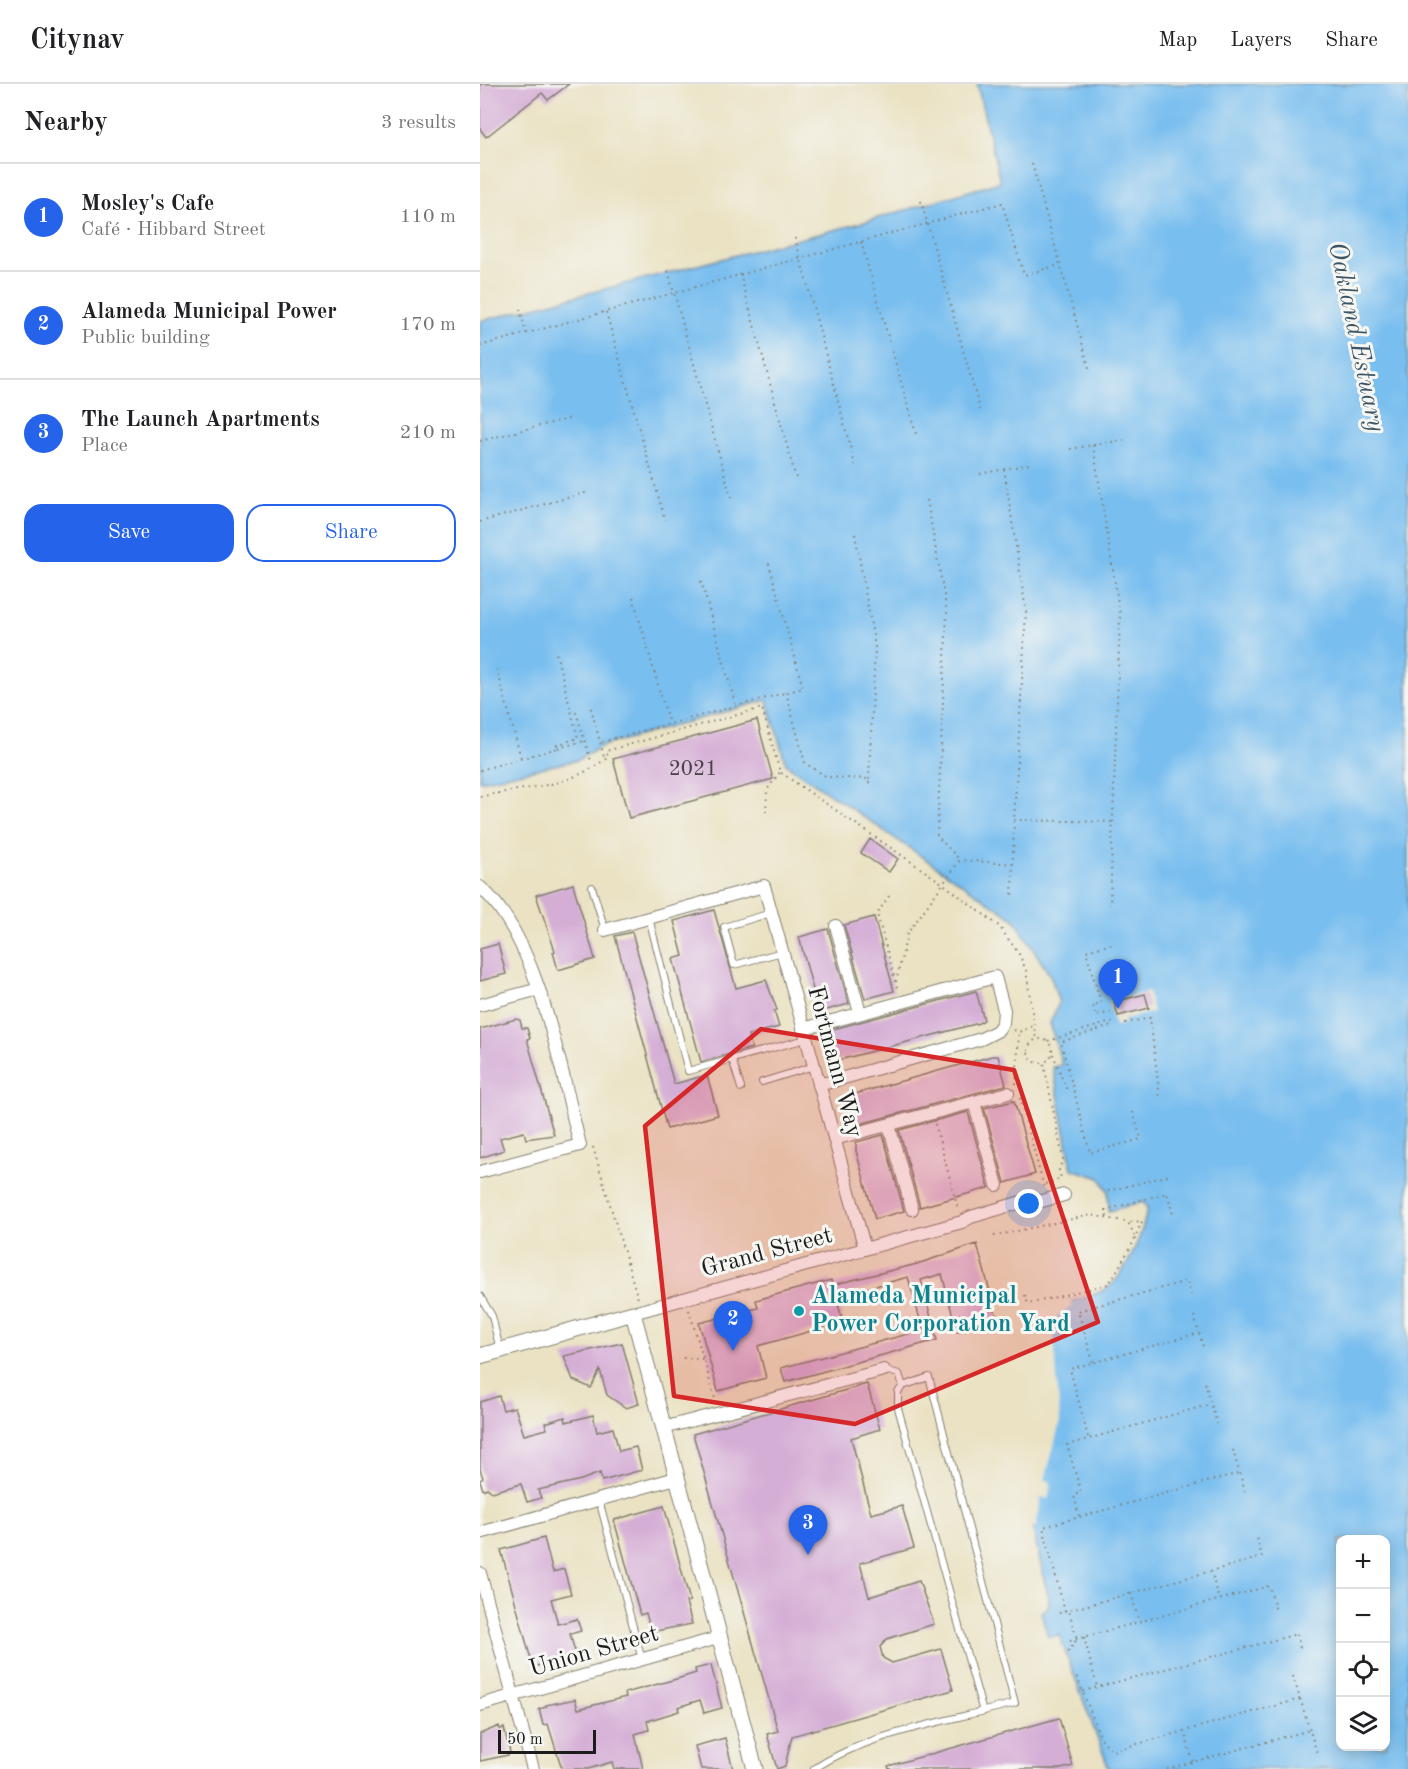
<!DOCTYPE html>
<meta charset="utf-8">
<style>
:root{--surface:#fff;--page:#f6f6f6;--text:#202124;--muted:#757577;--line:#e0e0e0;--accent:#2563eb}
body{margin:0;font-family:"Old Standard TT",serif;background:var(--page);color:var(--text)}
.controls{position:absolute;right:18px;bottom:18px;display:grid;overflow:hidden;border-radius:12px;box-shadow:0 3px 15px #0003}
.controls button{width:54px;height:54px;display:grid;place-items:center;padding:0;border:0;border-bottom:2px solid var(--line);background:var(--surface);color:var(--text);font:30px sans-serif}
.scale{position:absolute;left:18px;bottom:15px;width:98px;box-sizing:border-box;padding-left:6px;border:3px solid #1c1c1c;border-top:0;font-size:16px;line-height:21px;white-space:nowrap;color:#1c1c1c;-webkit-text-stroke:4px #f6f6f2;paint-order:stroke}
.you{position:absolute;left:549px;top:1120px;width:21px;height:21px;margin:-15px;border:4px solid #fff;border-radius:50%;background:#1a73e8;box-shadow:0 0 0 9px #1a73e833}
.badge{display:grid;place-items:center;width:39px;height:39px;border-radius:50%;background:var(--accent);color:#fff;font-size:20px;font-weight:700}
.pin{position:absolute;translate:-50% -50px;filter:drop-shadow(0 2px 3px #0008)}
.pin::after{content:'';position:absolute;top:32px;width:21px;height:18px;background:inherit;clip-path:polygon(0 0,100% 0,50% 100%)}
.list{margin:0;padding:0;list-style:none}
h2{display:flex;justify-content:space-between;align-items:center;height:78px;margin:0;padding:0 24px;font-size:26px}
h2 small{font-size:20px;font-weight:400;color:var(--muted)}
.list li{display:grid;grid-template-columns:39px 1fr auto;gap:18px;align-items:center;box-sizing:border-box;height:108px;padding:0 24px;border-top:2px solid var(--line)}
.list b{display:block;font-size:22px;white-space:nowrap}
.list p{margin:0;font-size:20px;white-space:nowrap;color:var(--muted)}
.list em{font-size:20px;font-style:normal;color:var(--muted)}
.actions{display:flex;gap:12px;padding:18px 24px}
.actions a{flex:1;padding:14px 0;border:2px solid var(--accent);border-radius:18px;text-align:center;font-size:21px;color:var(--accent)}
.actions .main{background:var(--accent);color:#fff}
.icon{flex:none;width:33px;height:33px;fill:none;stroke:currentColor;stroke-width:2;stroke-linecap:round;stroke-linejoin:round}
.map{position:relative;flex:none;width:928px;height:1685px;overflow:hidden}
header{display:flex;align-items:center;gap:36px;box-sizing:border-box;height:84px;padding:0 30px;background:var(--surface);border-bottom:2px solid var(--line)}
header strong{font-size:28px}
nav{display:flex;gap:33px;margin-inline-start:auto;font-size:21px}
main{display:flex}
aside{flex:1;background:var(--surface)}
.map>svg:first-child{display:block}
.water{fill:#78beef;stroke:#4a6d86;stroke-width:1.5;fill-rule:evenodd}
.pier{fill:#eae2c3}
.building{fill:#d5aed6}
.lines{fill:none;stroke-linecap:round;stroke-linejoin:round}
.service-casing{stroke:#837f70;stroke-width:8}
.minor-casing{stroke:#837f70;stroke-width:14}
.tertiary-casing{stroke:#837f70;stroke-width:17}
.path{stroke:#837f70;stroke-width:2;stroke-dasharray:1.5 4.5;stroke-linecap:butt}
.service{stroke:#fff;stroke-width:6}
.minor{stroke:#fff;stroke-width:12}
.tertiary{stroke:#fff;stroke-width:15}
.marked{fill:#d62828;fill-opacity:0.2;stroke:#d62828;stroke-width:4.5;stroke-linejoin:round}
.culture-dot{fill:#0f9aa8;stroke:#f6f6f2;stroke-width:2}
.labels{text-anchor:middle;dominant-baseline:central;stroke-width:6;stroke-linejoin:round;paint-order:stroke}
.number-label{font-size:21px;fill:#4a404a}
.street-label{font-size:24px;fill:#1c1c1c;stroke:#f6f6f2}
.culture-label{font-size:24px;font-weight:bold;fill:#0d838f;stroke:#f6f6f2;text-anchor:start}
.water-label{font-size:26px;font-style:italic;fill:#3c5566;stroke:#f6f6f2}
</style>
<header>
<strong>Citynav</strong>
<nav><a>Map</a><a>Layers</a><a>Share</a></nav>
</header>
<main>
<aside>
<h2>Nearby<small>3 results</small></h2>
<ul class="list">
<li><span class="badge">1</span><div><b>Mosley's Cafe</b><p>Café · Hibbard Street</p></div><em>110 m</em></li>
<li><span class="badge">2</span><div><b>Alameda Municipal Power</b><p>Public building</p></div><em>170 m</em></li>
<li><span class="badge">3</span><div><b>The Launch Apartments</b><p>Place</p></div><em>210 m</em></li>
</ul>
<div class="actions"><a class="main">Save</a><a>Share</a></div>
</aside>
<div class="map">
<svg width="928" height="1685" viewBox="0 0 928 1685">
<rect width="100%" height="100%" fill="#f6f6f2"/>
<filter id="ink" filterUnits="userSpaceOnUse"><feTurbulence type="fractalNoise" baseFrequency=".0167" numOctaves="2"/><feDisplacementMap in="SourceGraphic" scale="12" xChannelSelector="R" yChannelSelector="G"/><feConvolveMatrix kernelMatrix="1 2 1 2 8 2 1 2 1" color-interpolation-filters="sRGB"/></filter>
<filter id="wash" filterUnits="userSpaceOnUse"><feTurbulence type="fractalNoise" baseFrequency=".008" numOctaves="4" result="noise"/><feDisplacementMap in="SourceGraphic" scale="24" xChannelSelector="R" yChannelSelector="G"/><feGaussianBlur stdDeviation="1.35" result="paint"/><feColorMatrix in="noise" values="0 0 0 0 0 0 0 0 0 0 0 0 0 0 0 0 0 1.4 0 .05"/><feComposite in="paint" operator="in"/></filter>
<g filter="url(#wash)">
<rect width="100%" height="100%" fill="#eae2c3"/>
<!-- water -->
<path class="water" d="M497 0H928V1685H629L579 1551 568 1553 561 1528 568 1524 569 1517 552 1441 546 1442 566 1366 573 1223C589 1218 607 1214 622 1207 644 1198 665 1146 667 1123L662 1118 629 1127 628 1107 620 1094 592 1085 573 983 582 981 570 939 579 919 571 893 535 836 306 680 287 616 122 662 98 676 0 697V237L381 139 520 98ZM860 1456H906V1662H860Z"/>
<!-- pier -->
<path class="pier" d="M668 908 673 928 644 935 645 939 635 942 629 918Z
M590 1214 593 1221 577 1233 574 1252 580 1338 565 1396 571 1398 568 1415 561 1414 556 1443H543L563 1365 567 1234 571 1220Z"/>
<g id="blocks">
<!-- building -->
<path class="building" d="M0 0H89L68 16 62 9 6 53 0 45Z
M277 636 293 695 149 734 133 675Z
M390 755 418 775 409 788 381 769Z
M93 800 115 875 78 886 73 868 75 867 56 811Z
M234 826 256 904 286 896 297 926 294 927 299 943 268 951 272 964 221 978 193 875 203 872 194 837Z
M394 833 414 907 385 915 364 841Z
M348 845 369 920 339 928 319 853Z
M152 848 194 1000 227 991 238 1031 187 1045 135 852Z
M18 860 26 890 0 897V865Z
M496 907 504 936 499 939 355 977 346 947Z
M665 910 669 924 638 932 634 918Z
M36 935 40 936 42 944H47L50 954 47 955 74 1051 46 1055 44 1048 20 1054 24 1066 0 1074V945Z
M512 972H518L526 1001 372 1042 364 1013Z
M534 1017 555 1090 525 1099 504 1024Z
M488 1028 509 1104 440 1123 419 1046Z
M403 1051 424 1127 395 1135 376 1067V1058Z
M497 1160 518 1237 477 1248 462 1190 441 1196 457 1256 305 1298 301 1284 443 1246 428 1193 356 1213 363 1238 278 1262 286 1294 238 1307 219 1239 278 1224 276 1216 351 1196 352 1201 437 1180Z
M142 1259 159 1320 146 1324 127 1311 120 1286 111 1304 93 1296 84 1272Z
M387 1300 400 1345 371 1354 391 1430 422 1422 434 1464 380 1479 389 1513 439 1497 454 1540 407 1555 400 1563 403 1574 412 1579 461 1565 473 1606 312 1652 305 1682 297 1685 287 1650 298 1647 213 1350Z
M19 1312 23 1326 35 1323 44 1351 67 1345 65 1339 85 1333 86 1338 113 1331 117 1348 133 1344 139 1367 156 1363 162 1386 122 1397 120 1389 101 1396 58 1406 61 1414 47 1418 41 1400 12 1408 7 1404 3 1406 0 1396 3 1394 0 1385V1318Z
M184 1422 210 1517 206 1518 212 1540 171 1548 166 1529 160 1531 134 1436Z
M64 1454 73 1488 84 1485 91 1510 71 1515 78 1540 97 1535 101 1547 90 1550 96 1571 53 1583 21 1466Z
M231 1581 242 1624 224 1629 220 1616 198 1623 199 1627 167 1637 169 1646 155 1650 163 1685H134L132 1678 108 1685H82L68 1640 63 1641 59 1625 66 1623V1621L95 1615 98 1625 146 1613 145 1609 200 1594 216 1589 215 1585Z
M579 1634 593 1682 581 1685H409L408 1682Z
M19 1642 20 1645 24 1644 30 1668 28 1671 0 1677V1650Z
M245 1654 253 1685H221L215 1662Z"/>
</g>
</g>
<g filter="url(#ink)">
<use href="#blocks" fill-opacity="0" stroke="#837f70" stroke-width="1.5"/>
<g class="lines">
<defs>
<path id="service" d="M112 803 125 846
M291 829 244 843 254 881 302 868
M169 834 208 987 326 955
M252 975 261 1004
M282 998 334 982
M0 1212 12 1232 20 1266
M404 1286 419 1290 423 1302
M119 1416 162 1576
M334 1685C389 1648 471 1637 535 1619L449 1293 423 1302 418 1308V1324L503 1628"/>
<path id="minor" d="M0 803C58 852 81 987 100 1061L0 1088
M356 842 380 929
M125 846 284 802 385 1165
M0 921 59 905
M323 945 515 893 524 926 523 939 517 947 501 955 339 1001
M494 1018 517 1101
M409 1041 432 1125
M354 1055 528 1009
M153 1229 482 1138 491 1133 548 1116 562 1117 584 1111
M183 1344 404 1286
M0 1449 196 1394
M0 1489 53 1685
M0 1621 238 1554"/>
<path id="tertiary" d="M0 1272 153 1229 275 1685"/>
</defs>
<!-- service casing -->
<use href="#service" class="service-casing"/>
<!-- minor casing -->
<use href="#minor" class="minor-casing"/>
<!-- tertiary casing -->
<use href="#tertiary" class="tertiary-casing"/>
<!-- path -->
<path class="path" d="M552 80 610 287
M441 117 500 326
M315 154 375 381
M381 158 436 350
M188 187 252 417
M260 190 317 398
M40 225 46 249
M126 228 185 436
M0 262 522 119 544 191 579 181
M0 357 91 334
M613 361 640 531 630 821
M590 365 644 356
M524 385 546 527 534 736 532 815
M500 390 550 380
M447 416 467 528 457 752 480 776
M0 438 108 408
M375 450 395 563 389 695
M221 497 256 622
M153 513 189 640
M17 585 41 674
M306 608 325 679 347 693 389 695V703
M111 624 124 673
M96 628 111 677
M122 658 323 604 288 476
M78 664 104 657
M0 686 78 664 77 661 98 654 76 569
M0 713C50 701 86 706 128 673L126 667 282 624 300 688 462 799 519 842 539 870 546 886 556 955
M286 728 287 706 300 688
M534 736 633 738
M409 812 397 830 418 907
M416 898 427 850 480 776 533 780
M631 928 616 932 613 921 621 919 606 867 632 860
M645 939 670 934 680 1014
M630 942 581 958 610 1069 661 1055 652 1025
M534 946 539 948 553 942
M548 967a12 12 0 1 1 24 0a12 12 0 1 1-24 0Z
M568 957 634 937
M573 970 586 1004H591
M564 980 583 1075 579 1086 581 1094 565 1100
M536 1000 539 948
M540 1014 564 1104
M455 1040 478 1125
M113 1063 158 1215
M628 1107 690 1091
M627 1133 626 1126 687 1109 693 1130
M514 1152 611 1131 648 1138
M545 1211 548 1220 629 1200 654 1157 662 1137 648 1138 655 1153
M209 1226 236 1318
M714 1232 724 1266
M203 1274 223 1275
M613 1278 598 1227 707 1197 711 1211
M725 1299 737 1340
M608 1353 590 1285 719 1249
M753 1366 766 1412
M599 1432 594 1411 601 1408 587 1361 731 1320
M731 1487 739 1516
M651 1509 659 1538
M585 1528 563 1443 759 1389
M579 1529 782 1473 777 1454
M604 1553 617 1603
M590 1557 789 1502 796 1527
M588 1568 597 1555 589 1527
M813 1592 837 1669
M597 1593 621 1654 632 1667 820 1615
M603 1607 817 1550 820 1564
M704 1647 713 1678
M687 1685 830 1646"/>
<!-- service -->
<use href="#service" class="service"/>
<!-- minor -->
<use href="#minor" class="minor"/>
<!-- tertiary -->
<use href="#tertiary" class="tertiary"/>
</g>
</g>
<!-- marked area -->
<path class="marked" d="M281 945 534 986 618 1238 375 1340 194 1312 165 1042Z"/>
<!-- markers -->
<circle class="culture-dot" cx="319" cy="1227" r="6"/>
<g class="labels">
<!-- number labels -->
<g class="number-label">
<text x="213" y="685">2021</text>
</g>
<!-- street labels -->
<g class="street-label">
<text transform="translate(354 978) rotate(75)">Fortmann Way</text>
<text transform="translate(287 1169) rotate(-15)">Grand Street</text>
<text transform="translate(114 1568) rotate(-16)">Union Street</text>
</g>
<!-- culture labels -->
<g class="culture-label">
<text x="331" y="1213">Alameda Municipal<tspan x="331" dy="28">Power Corporation Yard</tspan></text>
</g>
<!-- water labels -->
<g class="water-label">
<text transform="translate(876 253) rotate(78)">Oakland Estuary</text>
</g>
</g>
</svg>
<div class="controls">
<button>+</button>
<button>−</button>
<button><svg class="icon" aria-label="locate" viewBox="0 0 24 24"><circle cx="12" cy="12" r="6"/><path d="M12 2v4M12 18v4M2 12h4M18 12h4"/></svg></button>
<button><svg class="icon" aria-label="layers" viewBox="0 0 24 24"><path d="M12 4l9 5-9 5-9-5zM3 14l9 5 9-5"/></svg></button>
</div>
<div class="scale">50 m</div>
<div class="you"></div>
<div class="pin badge" style="left:638px;top:925px">1</div>
<div class="pin badge" style="left:253px;top:1267px">2</div>
<div class="pin badge" style="left:328px;top:1471px">3</div>
</div>
</main>
